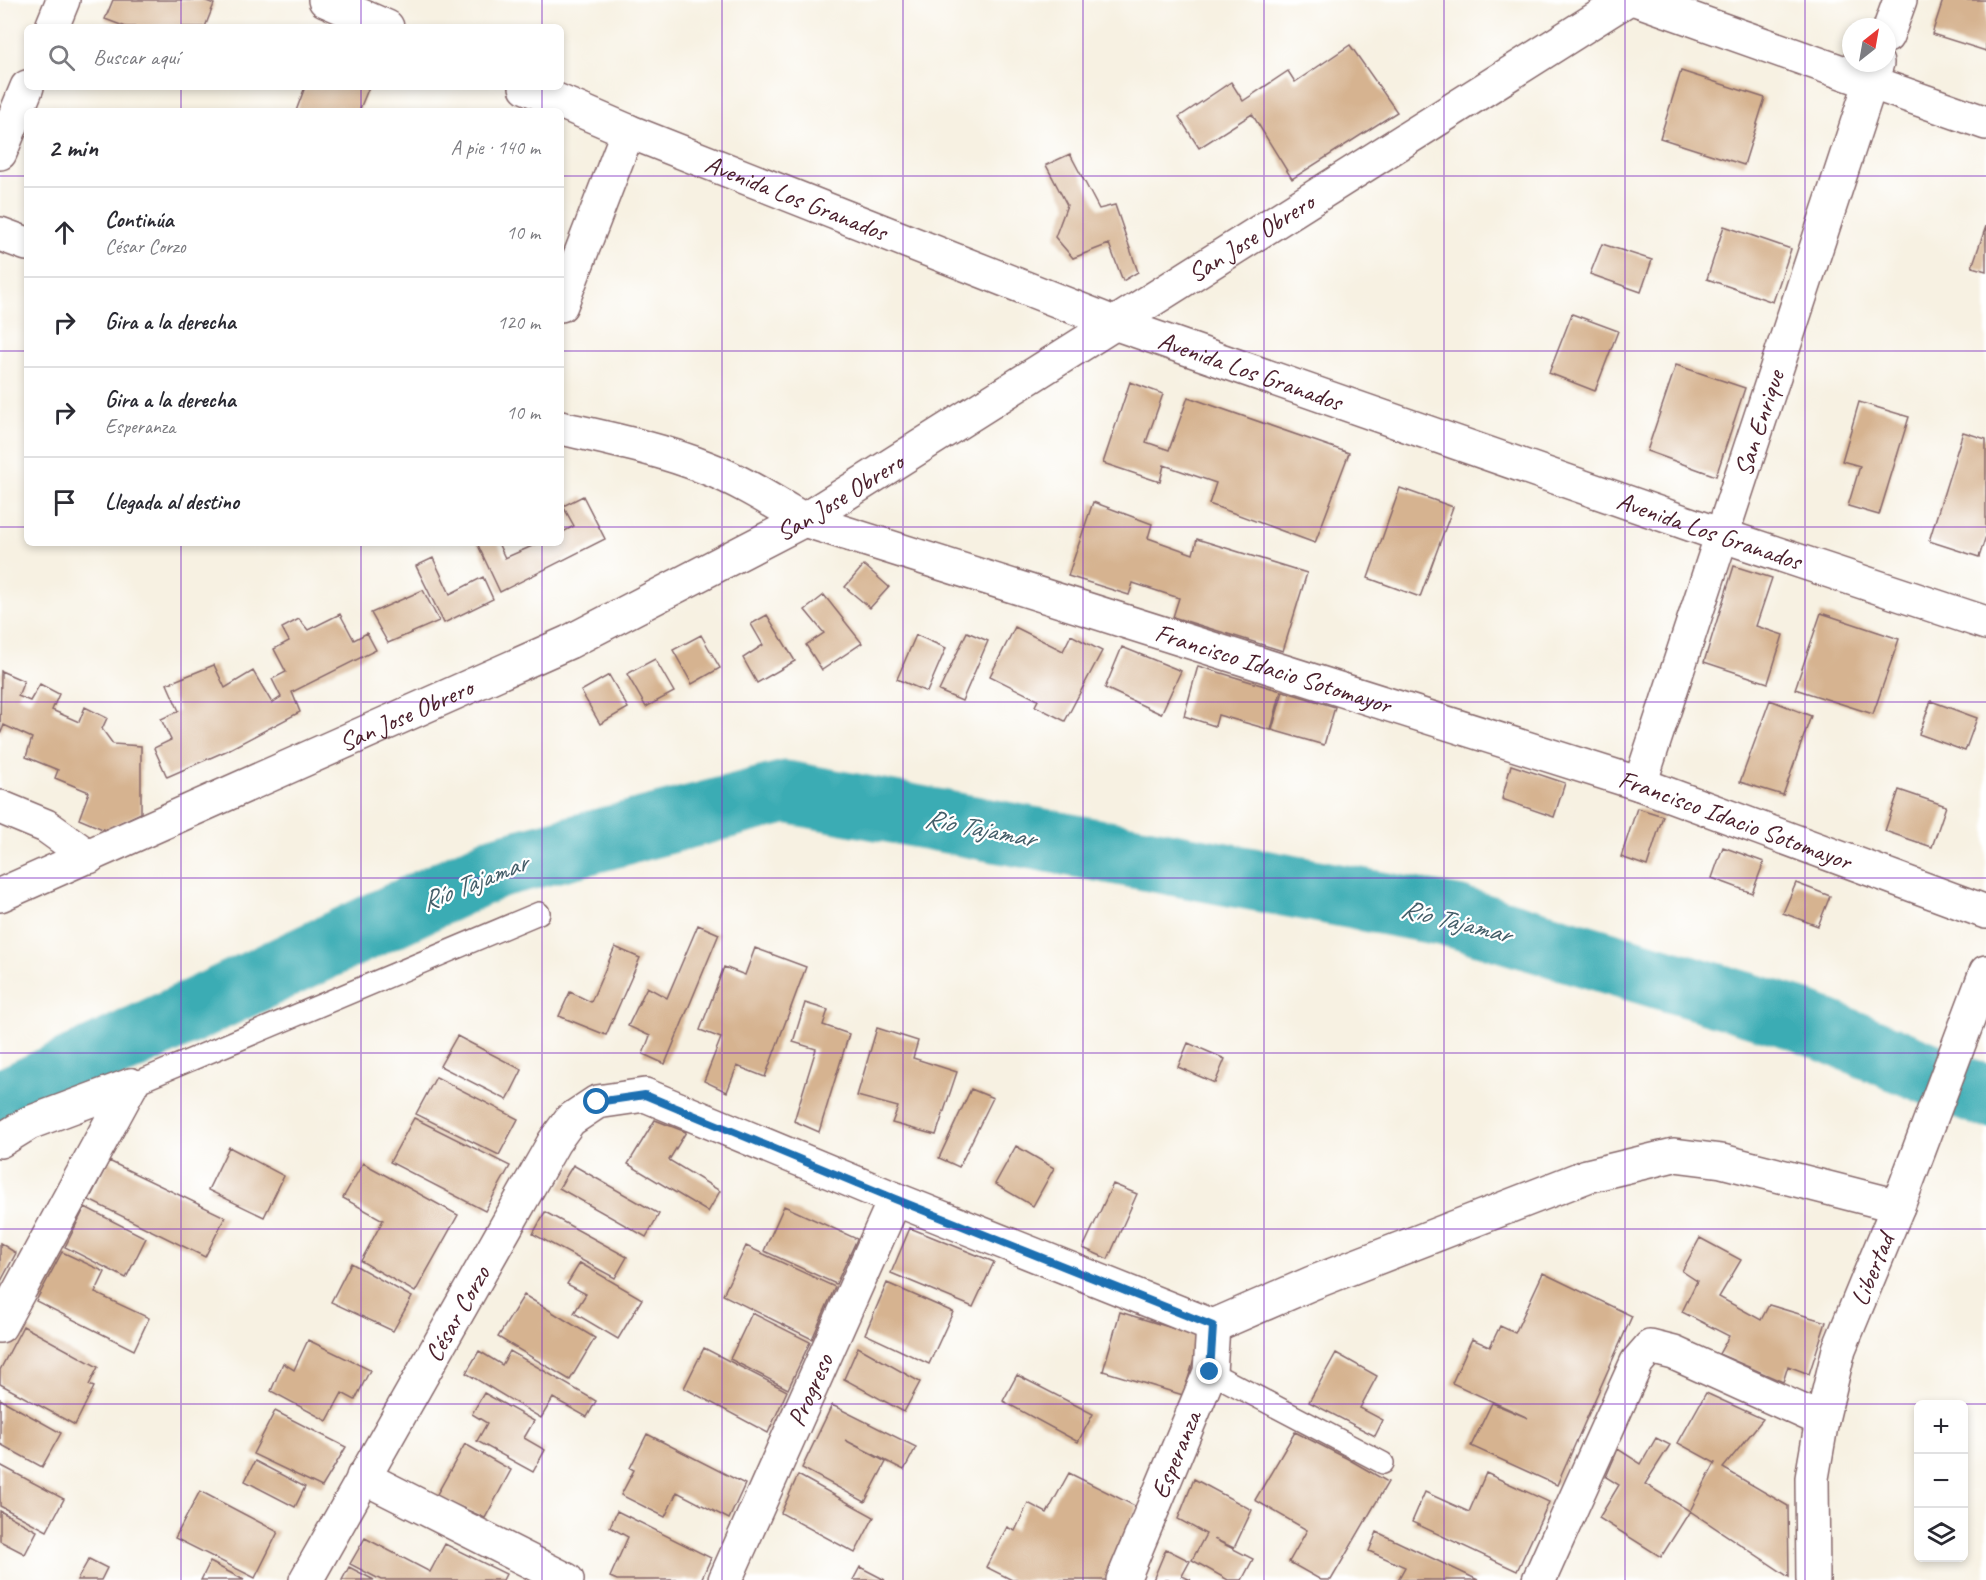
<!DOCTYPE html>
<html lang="es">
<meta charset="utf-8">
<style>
:root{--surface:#fff;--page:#f2f2f3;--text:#2b2b33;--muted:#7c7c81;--line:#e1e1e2}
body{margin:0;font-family:Caveat,sans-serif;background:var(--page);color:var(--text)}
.controls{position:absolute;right:18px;bottom:18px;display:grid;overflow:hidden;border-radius:9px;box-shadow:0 3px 9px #0003}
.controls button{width:54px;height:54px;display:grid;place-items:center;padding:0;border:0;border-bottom:2px solid var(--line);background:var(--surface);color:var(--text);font:30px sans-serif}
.compass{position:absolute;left:1842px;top:18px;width:54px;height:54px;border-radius:50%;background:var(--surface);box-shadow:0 3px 9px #0003;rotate:31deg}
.stop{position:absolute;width:18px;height:18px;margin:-14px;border:4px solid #1f6fb2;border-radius:50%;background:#fff}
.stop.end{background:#1f6fb2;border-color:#fff;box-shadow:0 2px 6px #0008}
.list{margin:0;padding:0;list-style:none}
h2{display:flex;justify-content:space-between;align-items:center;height:78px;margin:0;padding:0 24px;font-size:26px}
h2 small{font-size:20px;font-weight:400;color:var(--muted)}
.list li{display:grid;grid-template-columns:39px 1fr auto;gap:18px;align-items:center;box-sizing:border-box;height:90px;padding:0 24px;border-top:2px solid var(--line)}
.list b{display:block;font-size:22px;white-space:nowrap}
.list p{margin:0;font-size:20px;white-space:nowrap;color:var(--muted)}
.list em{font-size:20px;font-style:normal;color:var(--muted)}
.icon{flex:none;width:33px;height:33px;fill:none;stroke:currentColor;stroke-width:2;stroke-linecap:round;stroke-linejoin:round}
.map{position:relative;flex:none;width:1986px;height:1580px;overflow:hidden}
.search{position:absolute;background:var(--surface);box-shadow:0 3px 9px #0003;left:24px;top:24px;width:540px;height:66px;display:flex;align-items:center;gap:15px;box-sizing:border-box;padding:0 21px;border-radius:9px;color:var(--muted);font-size:22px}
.panel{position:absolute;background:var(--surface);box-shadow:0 3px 9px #0003;left:24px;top:108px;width:540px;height:438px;border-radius:9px}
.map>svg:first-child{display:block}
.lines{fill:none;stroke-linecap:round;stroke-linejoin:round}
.river{stroke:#3aacb4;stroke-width:63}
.building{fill:#d6b390}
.lane-casing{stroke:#87686b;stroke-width:24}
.street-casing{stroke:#87686b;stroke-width:36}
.lane{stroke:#fff;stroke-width:21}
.street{stroke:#fff;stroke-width:33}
.route{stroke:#1f6fb2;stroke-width:8}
.grid{fill:none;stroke:#7b2cbf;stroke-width:1.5;stroke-opacity:0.55}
.labels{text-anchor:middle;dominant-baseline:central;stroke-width:4.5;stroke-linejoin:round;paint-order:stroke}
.street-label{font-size:26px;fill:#4a1f2b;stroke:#fff}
.water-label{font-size:27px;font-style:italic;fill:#435e69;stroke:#fff}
</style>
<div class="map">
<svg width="1986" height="1580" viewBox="0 0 1986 1580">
<rect width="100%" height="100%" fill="#fff"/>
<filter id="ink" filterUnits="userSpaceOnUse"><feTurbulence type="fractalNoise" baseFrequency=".0167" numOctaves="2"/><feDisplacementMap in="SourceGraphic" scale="12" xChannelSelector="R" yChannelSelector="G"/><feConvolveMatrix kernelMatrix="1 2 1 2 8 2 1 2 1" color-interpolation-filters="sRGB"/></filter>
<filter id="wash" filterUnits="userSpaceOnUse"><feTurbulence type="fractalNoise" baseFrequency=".008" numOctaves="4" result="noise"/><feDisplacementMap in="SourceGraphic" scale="24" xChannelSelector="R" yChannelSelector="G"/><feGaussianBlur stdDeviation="1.35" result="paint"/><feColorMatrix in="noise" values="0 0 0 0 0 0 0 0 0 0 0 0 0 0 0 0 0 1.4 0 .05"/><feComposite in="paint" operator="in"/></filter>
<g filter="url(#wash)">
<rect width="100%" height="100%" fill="#f7f1e2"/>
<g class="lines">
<!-- river -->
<path class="river" d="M0 1102 496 867 786 792 1456 917 1798 1019 1986 1097"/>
</g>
<g id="blocks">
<!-- building -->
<path class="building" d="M113 0H204L214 4 205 27H126L105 19Z
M1943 0H1986V51L1932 34Z
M1350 45 1397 112 1292 179 1252 114 1199 148 1179 117 1231 82 1243 101 1288 71 1295 82Z
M1681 71 1765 98 1744 165 1660 138Z
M305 87H369L359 111H296Z
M1070 154 1099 209 1115 205 1138 272 1123 281 1109 244 1073 258 1055 237 1067 205 1046 165Z
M1724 226 1791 249 1773 302 1707 279Z
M1986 226V271L1972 267Z
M1602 244 1652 260 1641 292 1590 274Z
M1572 314 1618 331 1595 391 1549 373Z
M1676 365 1745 388 1716 476 1647 451Z
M1130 382 1163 394 1146 442 1169 450 1188 397 1349 453 1315 543 1209 504 1216 483 1164 465 1160 482 1103 463Z
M1859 402 1909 417 1879 515 1848 506 1860 466 1842 461Z
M1963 432 1986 439V536L1979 557 1929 541Z
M1400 488 1453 507 1420 597 1368 578Z
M583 496 605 539 500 592 477 543H498L505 558 539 543H561V533L574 526 563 506Z
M1093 502 1152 524 1148 538 1193 554 1197 539 1307 573 1283 651 1173 617 1179 598 1133 583 1129 595 1068 576Z
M433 558 450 594 483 577 493 599 444 623 416 566Z
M864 565 889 587 870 608 845 587Z
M1734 566 1772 578 1756 626 1783 635 1768 683 1704 662Z
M423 590 439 621 388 643 371 613Z
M824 595 862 643 822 670 806 645 824 633 805 610Z
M1821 613 1899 639 1873 714 1795 689Z
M340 614 354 640 367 633 376 650 292 692 300 712 226 751 167 777 154 748 171 740 161 719 179 711 167 684 214 665 225 688 253 671 272 703 281 697 272 679 286 672 274 649 289 641 282 628 299 619 308 630Z
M767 615 795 661 757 683 743 658 763 645 751 624Z
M1015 627 1063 651 1071 635 1102 651 1065 721 1035 706 1038 700 990 676Z
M967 632 988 641 962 701 939 691Z
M701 635 720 668 692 684 673 650Z
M916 635 946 648 927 692 897 679Z
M1122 647 1181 671 1161 714 1105 688Z
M655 659 674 692 646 707 627 674Z
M1198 666 1281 691 1271 730 1218 715 1215 726 1184 716Z
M1 671 24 681 18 696 30 701 40 684 59 694 52 710 79 722 85 707 107 718 102 729 113 744 141 746V813L105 830 79 819 89 792 55 778 58 770 26 757 32 738 4 725 0 735Z
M609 675 628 708 600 724 581 691Z
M1283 691 1335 707 1324 745 1272 730Z
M1770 700 1811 716 1783 795 1740 782Z
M1931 701 1977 718 1965 751 1919 734Z
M1511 765 1565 783 1554 817 1502 799Z
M1899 790 1946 806 1932 847 1885 831Z
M1637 808 1663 816 1647 866 1621 857Z
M1723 847 1764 862 1752 893 1712 878Z
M1796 883 1830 896 1818 926 1783 913Z
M698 925 719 934 665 1064 643 1054 650 1036 628 1026 647 987 667 998Z
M615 947 640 958 606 1035 559 1016 570 992 591 1002Z
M755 948 806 967 765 1077 737 1066 727 1092 704 1081 721 1038 700 1030 724 967 745 975Z
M805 1003 828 1010 823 1025 849 1034 819 1132 794 1121 816 1049 793 1042Z
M877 1028 918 1041 913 1058 957 1072 936 1135 892 1123 898 1107 857 1096Z
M457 1036 522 1070 507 1100 440 1066Z
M1188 1043 1225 1059 1215 1083 1178 1067Z
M436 1077 518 1119 499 1155 416 1114Z
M971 1089 993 1098 959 1167 939 1158Z
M414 1118 510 1166 485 1211 390 1162Z
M655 1120 686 1132 669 1160 720 1191 708 1212 628 1164Z
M1016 1146 1054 1168 1033 1206 995 1184Z
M229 1147 284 1176 264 1217 208 1190Z
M109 1161 225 1217 205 1257 89 1200Z
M363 1163 458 1215 415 1292 361 1261 383 1220 343 1198Z
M573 1165 659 1214 646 1237 559 1188Z
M1113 1184 1137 1194 1108 1259 1083 1248Z
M784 1206 857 1239 836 1284 764 1251Z
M85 1207 146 1238 126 1278 65 1247Z
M545 1212 627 1257 615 1278 533 1234Z
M910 1228 994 1262 973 1307 891 1273Z
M1700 1238 1741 1260 1719 1297 1761 1320 1769 1305 1826 1322 1809 1374 1788 1366 1783 1382 1719 1354 1729 1336 1682 1312 1697 1281 1682 1271Z
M0 1243 16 1253 0 1283Z
M746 1246 835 1287 812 1339 723 1295Z
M62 1252 105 1272 95 1293 149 1318 134 1350 36 1301Z
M351 1263 412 1297 393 1331 331 1302Z
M580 1263 642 1299 618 1339 574 1313 586 1294 567 1284Z
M1543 1273 1632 1316 1557 1485 1471 1446 1492 1403 1528 1418 1452 1383 1472 1339 1490 1347 1500 1326 1515 1333Z
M887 1283 953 1312 929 1364 865 1334Z
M524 1295 595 1338 570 1380 498 1337Z
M1120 1312 1201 1337 1183 1395 1103 1371Z
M752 1313 810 1342 788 1389 730 1359Z
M23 1326 98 1367 89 1385 94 1387 75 1425 0 1384V1370Z
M308 1340 370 1370 355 1400 342 1393 327 1421 271 1391 283 1363 294 1370Z
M858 1347 920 1382 904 1412 844 1379Z
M704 1348 787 1391 768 1433 684 1388Z
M479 1351 502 1365 510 1351 596 1401 587 1417 553 1398 541 1418 466 1373Z
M1336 1353 1377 1376 1360 1408 1383 1420 1375 1436 1309 1402Z
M1017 1375 1093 1414 1078 1442 1003 1401Z
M484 1393 534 1421 524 1438 545 1450 533 1472 477 1441 487 1423 472 1414Z
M1706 1393 1763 1419 1723 1468 1788 1506 1789 1577 1690 1511 1715 1463 1678 1443Z
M0 1399 61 1433 42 1467 0 1444Z
M832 1405 916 1447 904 1470 845 1440 886 1462 865 1502 802 1468Z
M275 1411 346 1447 322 1487 253 1454Z
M1295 1432 1348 1459 1388 1482 1331 1580H1321L1289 1562 1307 1530 1255 1500Z
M647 1434 745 1484 729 1519 677 1492 665 1517 621 1495 634 1470 630 1468Z
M1656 1438 1670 1445 1645 1484 1690 1511 1661 1557 1599 1518 1619 1485 1606 1477 1618 1449 1641 1464Z
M465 1444 511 1470 485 1518 436 1496Z
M255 1461 305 1487 295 1507 245 1481Z
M0 1465 64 1499 47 1531 0 1506Z
M1069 1473 1137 1507 1106 1580H1012L986 1567 1007 1527 1015 1531 1028 1503 1047 1513Z
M1486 1473 1549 1502 1517 1571 1412 1522 1425 1492 1469 1512Z
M798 1475 874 1517 855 1553 781 1513Z
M1194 1479 1252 1510 1234 1548 1214 1539 1253 1559 1242 1580H1228L1192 1560 1206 1534 1178 1519Z
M200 1491 278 1532 255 1578 175 1538Z
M0 1511 37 1531 25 1554 0 1541Z
M617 1511 711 1558 701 1580H617L610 1577 628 1537 610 1527Z
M1377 1532 1478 1580H1398L1405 1567 1369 1551Z
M365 1538 430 1572 445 1544 506 1574 503 1580H381L350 1564Z
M1166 1549 1190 1561 1182 1576 1191 1580H1153Z
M89 1559 107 1568 101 1580H77Z
M210 1562 244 1580H201Z
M349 1567 374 1580H342Z
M860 1567 885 1580H853Z"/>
</g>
</g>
<g filter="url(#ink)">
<use href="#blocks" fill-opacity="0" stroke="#87686b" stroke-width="1.5"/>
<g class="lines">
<defs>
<path id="lane" d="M131 1085 539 913
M1210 1372 1383 1463"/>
<g id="street">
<path d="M325 0 387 27"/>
<path d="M1638 0 1986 123"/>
<path d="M52 27 63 0"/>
<path d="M1887 36 1900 0"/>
<path id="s1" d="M526 87 628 131 1114 323 1721 535 1986 623"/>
<path d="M0 153 27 87"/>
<path d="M0 234 27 244"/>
<path d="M561 305 628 131"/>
<path id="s2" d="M561 428C610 439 660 449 707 468 741 481 772 501 804 520L1640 784 1986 912"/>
<path id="s3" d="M1640 784 1877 63"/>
<path d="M0 807 46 826 89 857"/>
<path id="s4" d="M0 895 569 642 804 520 1626 0"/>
<path d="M0 1141 29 1123 131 1085"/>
<path d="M0 1326 131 1085"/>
<path d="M363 1477 567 1580"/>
<path id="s5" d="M306 1580 554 1142 570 1120 597 1102 645 1095 895 1199 1213 1326 1312 1283 1587 1176 1674 1155 1722 1161 1898 1206"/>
<path id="s6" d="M725 1580 895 1199"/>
<path id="s7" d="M1123 1580 1210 1372 1213 1326"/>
<path d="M1539 1580 1637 1362 1650 1347 1674 1353 1822 1420"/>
<path id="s8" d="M1813 1580 1812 1478 1822 1420 1839 1349 1898 1206 1986 972"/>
</g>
</defs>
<!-- lane casing -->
<use href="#lane" class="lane-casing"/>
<!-- street casing -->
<use href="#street" class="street-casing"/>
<!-- lane -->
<use href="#lane" class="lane"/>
<!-- street -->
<use href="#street" class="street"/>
</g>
</g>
<g class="lines" filter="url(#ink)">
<!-- route -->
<path class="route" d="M597 1102 645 1095 895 1199 1213 1326 1210 1372"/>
</g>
<!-- grid -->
<path class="grid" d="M181 0V27M361 0V27M542 0V27M722 0V1580M903 0V1580M1083 0V1580M1264 0V1580M1444 0V1580M1625 0V1580M1805 0V1580M181 87V111M361 87V111M542 87V111M0 176H27M561 176H1986M0 351H27M561 351H1986M0 527H27M561 527H1986M181 543V1580M361 543V1580M542 543V1580M0 702H1986M0 878H1986M0 1053H1986M0 1229H1986M0 1404H1986"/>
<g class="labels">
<!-- street labels -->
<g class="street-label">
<text stroke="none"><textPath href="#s1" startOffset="292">Avenida Los Granados</textPath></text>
<text stroke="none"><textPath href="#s4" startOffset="1416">San Jose Obrero</textPath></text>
<text stroke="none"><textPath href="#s1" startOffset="778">Avenida Los Granados</textPath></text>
<text stroke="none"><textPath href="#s3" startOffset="380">San Enrique</textPath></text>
<text stroke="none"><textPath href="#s4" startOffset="930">San Jose Obrero</textPath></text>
<text stroke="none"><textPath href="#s1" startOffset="1264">Avenida Los Granados</textPath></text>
<text stroke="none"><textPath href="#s2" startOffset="754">Francisco Idacio Sotomayor</textPath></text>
<text stroke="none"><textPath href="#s4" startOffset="444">San Jose Obrero</textPath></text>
<text stroke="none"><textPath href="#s2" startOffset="1240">Francisco Idacio Sotomayor</textPath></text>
<text stroke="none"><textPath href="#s8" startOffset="320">Libertad</textPath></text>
<text stroke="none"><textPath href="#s5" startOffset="306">César Corzo</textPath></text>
<text stroke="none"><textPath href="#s6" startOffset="208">Progreso</textPath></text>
<text stroke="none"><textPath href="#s7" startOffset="136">Esperanza</textPath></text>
</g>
<!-- water labels -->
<g class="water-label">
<text transform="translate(980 828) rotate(11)">Río Tajamar</text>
<text transform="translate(474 882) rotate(-22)">Río Tajamar</text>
<text transform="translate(1456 921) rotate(14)">Río Tajamar</text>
</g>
</g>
</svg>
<div class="controls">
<button>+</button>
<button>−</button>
<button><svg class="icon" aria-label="layers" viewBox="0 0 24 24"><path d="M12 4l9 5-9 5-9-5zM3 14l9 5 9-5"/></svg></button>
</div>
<svg class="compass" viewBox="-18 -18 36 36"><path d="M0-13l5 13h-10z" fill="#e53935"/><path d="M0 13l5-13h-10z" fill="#7c7c81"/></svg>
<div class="stop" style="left:597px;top:1102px"></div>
<div class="stop end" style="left:1210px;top:1372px"></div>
<div class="search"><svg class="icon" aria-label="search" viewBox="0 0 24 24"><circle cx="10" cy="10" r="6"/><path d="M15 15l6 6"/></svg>Buscar aquí</div>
<section class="panel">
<h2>2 min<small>A pie · 140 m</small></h2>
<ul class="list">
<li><svg class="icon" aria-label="ahead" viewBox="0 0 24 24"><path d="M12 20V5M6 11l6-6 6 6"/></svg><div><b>Continúa</b><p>César Corzo</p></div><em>10 m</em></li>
<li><svg class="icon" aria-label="right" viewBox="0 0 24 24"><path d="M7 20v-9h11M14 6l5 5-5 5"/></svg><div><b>Gira a la derecha</b></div><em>120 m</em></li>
<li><svg class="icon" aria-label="right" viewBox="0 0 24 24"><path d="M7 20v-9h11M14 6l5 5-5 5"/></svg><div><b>Gira a la derecha</b><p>Esperanza</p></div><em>10 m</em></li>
<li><svg class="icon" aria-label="arrive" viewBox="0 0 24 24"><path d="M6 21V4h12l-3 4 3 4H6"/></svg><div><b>Llegada al destino</b></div></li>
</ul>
</section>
</div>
